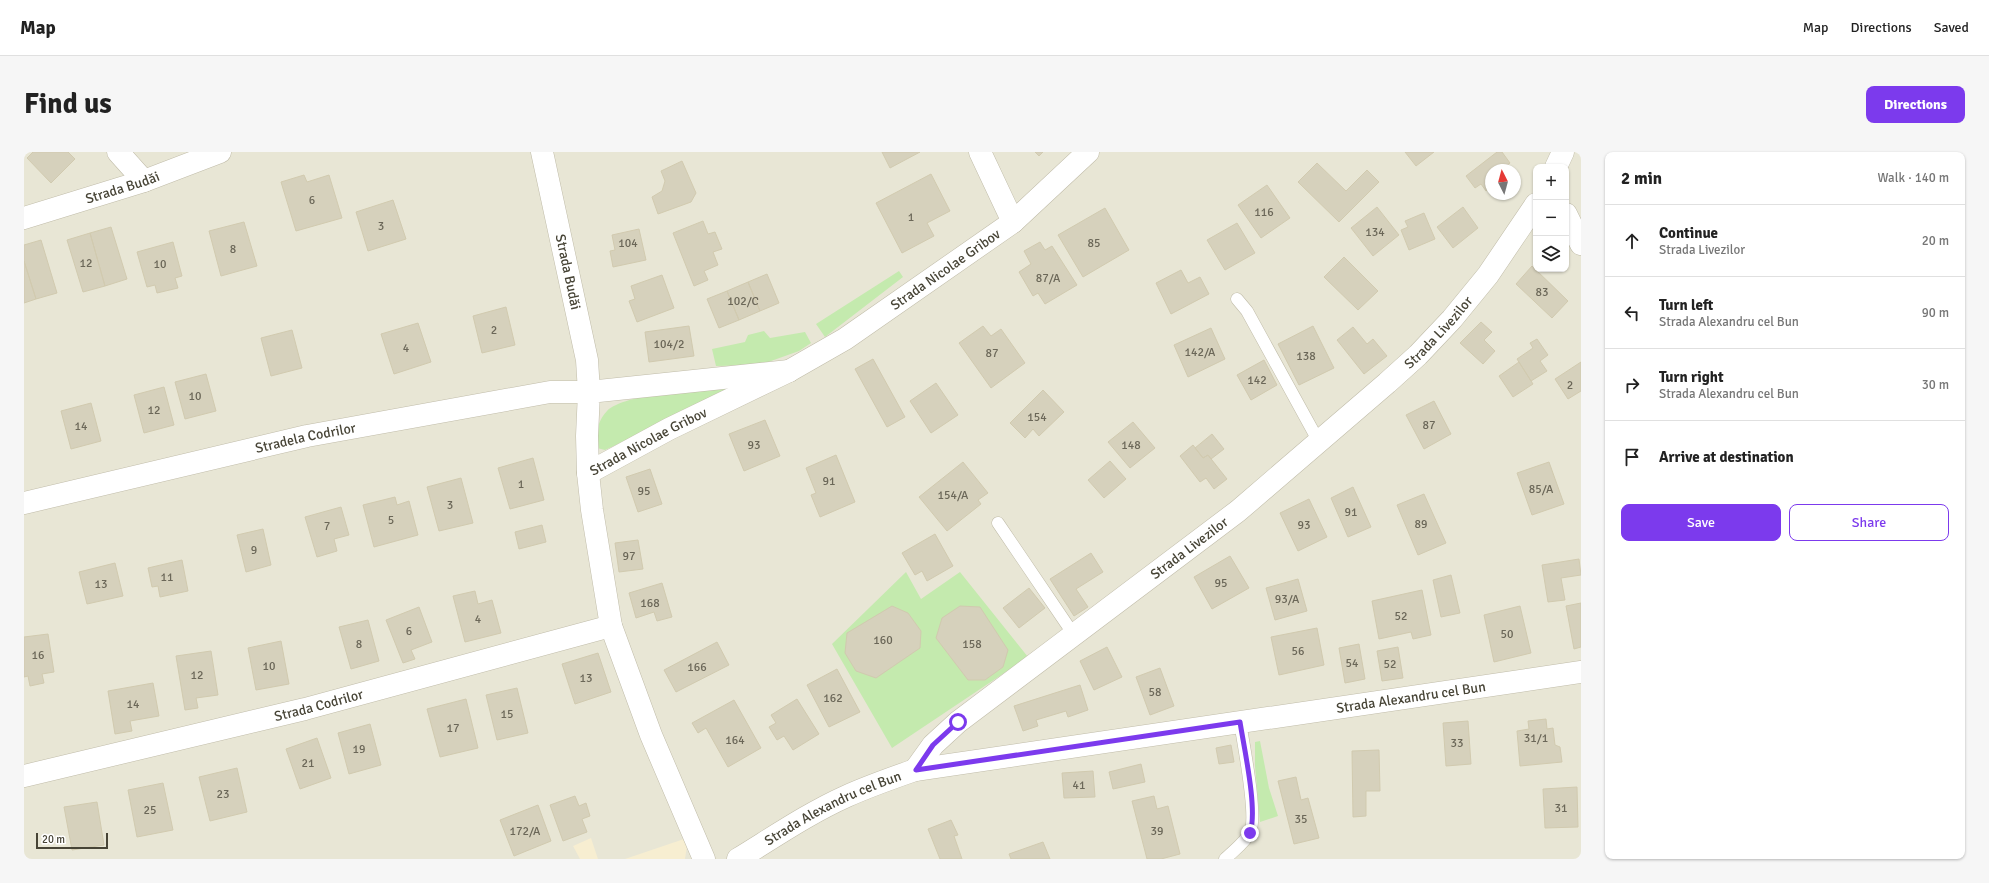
<!DOCTYPE html>
<meta charset="utf-8">
<style>
:root{--surface:#fff;--page:#f6f6f6;--text:#222;--muted:#767676;--line:#e0e0e0;--accent:#7c3aed}
body{margin:0;font-family:Signika,sans-serif;background:var(--page);color:var(--text)}
.controls{position:absolute;right:12px;top:12px;display:grid;overflow:hidden;border-radius:8px;box-shadow:0 1px 3px #0004}
.controls button{width:36px;height:36px;display:grid;place-items:center;padding:0;border:0;border-bottom:1px solid var(--line);background:var(--surface);color:var(--text);font:20px sans-serif}
.compass{position:absolute;left:1461px;top:12px;width:36px;height:36px;border-radius:50%;background:var(--surface);box-shadow:0 1px 3px #0004;rotate:354deg}
.scale{position:absolute;left:12px;bottom:10px;width:72px;box-sizing:border-box;padding-left:4px;border:2px solid #474436;border-top:0;font-size:11px;line-height:14px;white-space:nowrap;color:#474436;-webkit-text-stroke:3px #fff;paint-order:stroke}
.stop{position:absolute;width:12px;height:12px;margin:-9px;border:3px solid #7c3aed;border-radius:50%;background:#fff}
.stop.end{background:#7c3aed;border-color:#fff;box-shadow:0 1px 4px #0008}
.list{margin:0;padding:0;list-style:none}
h2{display:flex;justify-content:space-between;align-items:center;height:52px;margin:0;padding:0 16px;font-size:17px}
h2 small{font-size:13px;font-weight:400;color:var(--muted)}
.list li{display:grid;grid-template-columns:26px 1fr auto;gap:12px;align-items:center;box-sizing:border-box;height:72px;padding:0 16px;border-top:1px solid var(--line)}
.list b{display:block;font-size:15px;white-space:nowrap}
.list p{margin:0;font-size:13px;white-space:nowrap;color:var(--muted)}
.list em{font-size:13px;font-style:normal;color:var(--muted)}
.actions{display:flex;gap:8px;padding:12px 16px}
.actions a{flex:1;padding:9px 0;border:1px solid var(--accent);border-radius:8px;text-align:center;font-size:14px;color:var(--accent)}
.actions .main{background:var(--accent);color:#fff}
.icon{flex:none;width:22px;height:22px;fill:none;stroke:currentColor;stroke-width:2;stroke-linecap:round;stroke-linejoin:round}
.map{position:relative;flex:none;width:1557px;height:707px;overflow:hidden;border-radius:8px}
header{display:flex;align-items:center;gap:24px;box-sizing:border-box;height:56px;padding:0 20px;background:var(--surface);border-bottom:1px solid var(--line)}
header strong{font-size:19px}
nav{display:flex;gap:22px;margin-inline-start:auto;font-size:14px}
.intro{display:flex;align-items:center;justify-content:space-between;box-sizing:border-box;height:96px;padding:0 24px}
h1{margin:0;font-size:28px}
.button{padding:10px 18px;border-radius:8px;background:var(--accent);color:#fff;font-size:14px;font-weight:700}
main{display:flex;gap:24px;padding:0 24px}
aside{flex:1;background:var(--surface);border-radius:8px;box-shadow:0 1px 3px #0004}
.map>svg:first-child{display:block}
.residential{fill:#e8e6d5;fill-rule:evenodd}
.commercial{fill:#f7eed1}
.green{fill:#c4eaae}
.building{fill:#d6d1bc;stroke:#d1caaf}
.lines{fill:none;stroke-linecap:round;stroke-linejoin:round}
.service-casing{stroke:#c0bca9;stroke-width:13}
.minor-casing{stroke:#c0bca9;stroke-width:23}
.tertiary-casing{stroke:#c0bca9;stroke-width:23}
.service{stroke:#fff;stroke-width:12}
.minor{stroke:#fff;stroke-width:22}
.tertiary{stroke:#fff;stroke-width:22}
.route{stroke:#7c3aed;stroke-width:5}
.labels{text-anchor:middle;dominant-baseline:central;stroke-width:3;stroke-linejoin:round;paint-order:stroke}
.number-label{font-size:12px;fill:#6b6758}
.street-label{font-size:14px;fill:#474436;stroke:#fff}
</style>
<header>
<strong>Map</strong>
<nav><a>Map</a><a>Directions</a><a>Saved</a></nav>
</header>
<div class="intro"><h1>Find us</h1><a class="button">Directions</a></div>
<main>
<div class="map">
<svg width="1557" height="707" viewBox="0 0 1557 707">
<rect width="100%" height="100%" fill="#f4f2e7"/>
<!-- residential -->
<path class="residential" d="M0 0H1557V707H0ZM1512 15H1542V117H1512ZM1467 18H1491V42H1467Z"/>
<!-- commercial -->
<path class="commercial" d="M567 686 574 707H556L549 694Z
M660 687 663 694 661 707H601Z"/>
<!-- green -->
<path class="green" d="M875 119 879 125 801 185 792 172Z
M740 179 746 186 781 180 787 191 775 199 736 213 692 214 688 197 721 190 724 183Z
M703 235V242L581 298 573 296C572 282 573 269 583 259 601 241 677 238 703 235Z
M882 420 897 447 936 420 1004 505 868 596 808 492Z
M1236 589 1245 636 1254 664 1236 670 1231 614V590Z"/>
<!-- building -->
<path class="building" d="M9 0H44L51 7 27 31 3 6Z
M858 0H896L866 16Z
M1011 0H1019L1015 4Z
M1381 0H1410L1392 14Z
M1473 0H1478L1486 11 1477 18H1467V35L1462 39 1457 32 1451 36 1442 24Z
M658 9 672 41 667 50 634 62 628 45 638 39 641 29 637 19Z
M1293 11 1322 39 1343 18 1355 30 1315 70 1274 30Z
M907 22 926 59 903 71 910 84 878 101 852 51Z
M280 23 283 30 305 23 318 66 272 79 257 30Z
M1243 33 1266 66 1237 86 1214 53Z
M369 48 382 87 344 99 332 60Z
M1353 55 1375 83 1349 104 1327 76Z
M1439 55 1454 76 1429 96 1413 75Z
M1081 56 1105 98 1059 125 1034 83Z
M1400 61 1411 87 1385 98 1377 78 1384 75 1381 69Z
M679 69 684 82 691 80 698 97 689 100 694 113 680 119 684 128 670 134 649 81Z
M220 70 233 114 197 124 185 79Z
M1213 71 1231 101 1201 118 1183 88Z
M87 75 103 127 81 134 66 81Z
M615 77 622 108 589 115 586 99 591 98 588 83Z
M66 81 81 134 59 140 43 88Z
M17 88 33 141 12 147 0 109V93Z
M149 90 158 124 151 126 154 136 133 141 131 133 123 135 113 100Z
M1016 90 1021 98 1028 94 1053 133 1021 152 1014 141 1009 144 995 120 1007 112 1000 99Z
M1320 105 1354 139 1334 158 1300 125Z
M0 109 12 147 0 151Z
M1508 114 1544 149 1528 166 1492 132Z
M1157 118 1164 131 1176 125 1185 142 1147 162 1132 131Z
M743 122 755 151 736 159 724 130Z
M638 123 650 156 613 170 605 149 611 147 607 134Z
M724 130 736 159 715 168 703 139Z
M703 139 715 168 695 176 683 147Z
M482 155 491 193 458 201 449 164Z
M1457 170 1468 180 1460 188 1471 199 1459 212 1436 191Z
M394 171 407 210 370 222 357 182Z
M665 174 670 204 625 210 621 180Z
M959 174 967 184 977 177 1001 211 967 236 935 191Z
M1289 174 1310 216 1275 233 1254 192Z
M1329 175 1343 192 1349 187 1363 204 1340 222 1313 188Z
M1187 176 1201 207 1164 225 1150 193Z
M268 178 278 216 247 224 237 186Z
M1513 187 1524 203 1516 209 1523 219 1507 229 1493 207 1509 196 1506 191Z
M849 207 881 265 863 275 831 217Z
M1240 208 1253 233 1227 248 1213 223Z
M1495 210 1509 232 1489 245 1475 224Z
M1557 210V239L1544 247 1531 227Z
M182 222 192 259 161 267 151 230Z
M912 231 934 263 907 281 886 249Z
M140 235 150 273 120 281 110 243Z
M1019 238 1040 260 1015 284 1009 277 1001 286 986 271Z
M1410 249 1427 282 1400 297 1382 263Z
M67 251 77 289 47 297 37 259Z
M741 268 756 304 720 319 705 282Z
M1109 270 1131 296 1106 316 1084 290Z
M1188 282 1200 297 1187 307 1184 303 1179 306 1171 296Z
M1169 293 1179 306 1184 303 1203 327 1190 337 1182 326 1176 330 1156 304Z
M812 303 831 350 796 365 787 343 792 341 782 316Z
M509 306 520 348 486 357 474 316Z
M1086 309 1102 327 1080 346 1064 328Z
M939 310 964 341 954 348 957 352 923 379 895 345Z
M1525 310 1540 352 1508 363 1493 321Z
M626 317 638 352 614 360 602 325Z
M437 326 449 371 415 379 403 335Z
M1329 335 1347 375 1324 385 1307 346Z
M1400 342 1422 391 1394 403 1373 353Z
M371 345 373 353 385 349 394 383 350 395 339 353Z
M1285 347 1303 385 1274 399 1256 361Z
M317 355 325 383 310 387 313 399 293 405 281 365Z
M518 373 522 390 495 397 491 380Z
M239 377 247 413 222 420 213 383Z
M911 382 929 414 903 429 898 419 891 423 878 401Z
M614 388 619 417 595 420 591 391Z
M1067 401 1079 420 1052 437 1064 455 1050 464 1026 427Z
M1206 404 1225 436 1188 457 1170 425Z
M1555 407 1557 423 1537 426 1541 448 1524 450 1518 413Z
M158 408 164 439 136 445 134 434 128 435 124 416Z
M91 411 99 444 63 452 55 420Z
M1427 423 1436 461 1417 465 1409 428Z
M1274 427 1283 459 1251 468 1242 436Z
M638 431 648 465 633 469 630 460 612 466 605 441Z
M1005 436 1021 456 995 476 979 456Z
M1398 438 1407 483 1389 487 1387 480 1355 487 1348 449Z
M451 439 454 452 468 448 477 481 441 490 429 444Z
M1557 451V495L1550 497 1542 454Z
M868 454 884 461 897 479 896 496 852 526 832 519 821 501 823 481Z
M936 454 956 455 984 498 979 515 961 528H944L912 486 918 466Z
M1496 454 1507 501 1470 510 1460 463Z
M395 455 408 490 387 498 391 507 379 511 362 468Z
M344 468 355 509 327 517 315 475Z
M1293 476 1300 513 1255 523 1247 485Z
M24 482 30 520 18 522 20 531 6 534 4 524 0 525V485Z
M257 489 265 532 232 538 224 496Z
M693 490 705 513 652 540 640 518Z
M1335 492 1341 527 1321 531 1315 496Z
M1083 495 1098 525 1070 538 1056 509Z
M1374 495 1379 526 1358 529 1353 499Z
M187 499 194 543 172 546 174 556 161 558 152 504Z
M574 501 587 540 551 552 538 512Z
M1136 516 1150 554 1126 563 1112 525Z
M813 517 836 560 805 575 783 533Z
M129 531 135 564 106 569 108 579 91 582 84 539Z
M1056 533 1064 558 1044 565 1042 559 1012 568 1014 574 999 579 990 554Z
M493 536 504 581 473 588 462 543Z
M442 547 454 596 416 605 403 557Z
M773 547 795 582 769 598 760 584 753 588 745 575 752 571 747 563Z
M710 548 737 596 704 615 682 576 674 581 668 571Z
M1522 567 1523 577 1529 576 1531 593 1536 595 1538 610 1496 614 1493 579 1505 577 1504 569Z
M1444 569 1447 612 1422 614 1419 571Z
M346 572 357 613 325 622 314 581Z
M293 586 307 626 276 637 262 597Z
M1207 593 1210 610 1195 612 1192 596Z
M1355 598 1356 639H1342V664L1329 665 1328 599Z
M1117 612 1121 630 1089 637 1085 620Z
M213 616 223 660 186 669 175 625Z
M1069 619 1071 645 1040 646 1038 621Z
M1272 625 1277 648 1284 646 1295 686 1270 692 1254 629Z
M139 631 149 678 113 685 104 638Z
M1553 635 1554 675 1521 676 1519 637Z
M551 644 555 654 562 651 566 664 558 667 563 680 539 689 526 653Z
M1130 644 1133 657 1144 654 1156 702 1137 707H1123L1108 649Z
M73 650 80 693 48 698 40 655Z
M514 653 527 689 490 704 476 668Z
M927 668 934 683 930 684 938 707H916L904 677Z
M1019 690 1026 707H987L985 702Z"/>
<g class="lines">
<defs>
<path id="service" d="M1213 147 1223 159 1295 290
M974 371 1050 483
M1201 707C1209 699 1222 690 1226 680 1234 665 1219 590 1216 570"/>
<g id="minor">
<path d="M94 0 120 29"/>
<path d="M956 0 989 70"/>
<path d="M1542 62 1557 92"/>
<path id="s1" d="M0 66 120 29 196 0"/>
<path id="s2" d="M0 351 283 284 526 240H565L563 208 518 0"/>
<path id="s3" d="M0 624 281 557 587 474"/>
</g>
<g id="tertiary">
<path d="M1532 15 1539 0"/>
<path id="s4" d="M564 321 645 277 765 219 821 187 989 70 1064 0"/>
<path id="s5" d="M891 618 909 593 934 570 1214 359 1363 231 1394 203 1428 167 1464 123 1512 52"/>
<path d="M680 707 627 583 587 474 568 358 564 321 563 284 565 240 765 219"/>
<path id="s6" d="M714 707C750 685 785 661 823 644 845 634 868 626 891 618L1557 520"/>
</g>
</defs>
<!-- service casing -->
<use href="#service" class="service-casing"/>
<!-- minor casing -->
<use href="#minor" class="minor-casing"/>
<!-- tertiary casing -->
<use href="#tertiary" class="tertiary-casing"/>
<!-- service -->
<use href="#service" class="service"/>
<!-- minor -->
<use href="#minor" class="minor"/>
<!-- tertiary -->
<use href="#tertiary" class="tertiary"/>
</g>
<g class="lines">
<!-- route -->
<path class="route" d="M934 570 909 593 892 618 1216 570C1220 596 1234 658 1226 681"/>
</g>
<g class="labels">
<!-- number labels -->
<g class="number-label">
<text x="288" y="48">6</text>
<text x="1240" y="60">116</text>
<text x="887" y="65">1</text>
<text x="357" y="74">3</text>
<text x="1351" y="80">134</text>
<text x="604" y="91">104</text>
<text x="1070" y="91">85</text>
<text x="209" y="97">8</text>
<text x="62" y="111">12</text>
<text x="136" y="112">10</text>
<text x="1024" y="126">87/A</text>
<text x="1518" y="140">83</text>
<text x="719" y="149">102/C</text>
<text x="470" y="178">2</text>
<text x="645" y="192">104/2</text>
<text x="382" y="196">4</text>
<text x="1176" y="200">142/A</text>
<text x="968" y="201">87</text>
<text x="1282" y="204">138</text>
<text x="1233" y="228">142</text>
<text x="1546" y="233">2</text>
<text x="171" y="244">10</text>
<text x="130" y="258">12</text>
<text x="1013" y="265">154</text>
<text x="1405" y="273">87</text>
<text x="57" y="274">14</text>
<text x="730" y="293">93</text>
<text x="1107" y="293">148</text>
<text x="805" y="329">91</text>
<text x="497" y="332">1</text>
<text x="1517" y="337">85/A</text>
<text x="620" y="339">95</text>
<text x="929" y="343">154/A</text>
<text x="426" y="353">3</text>
<text x="1327" y="360">91</text>
<text x="367" y="368">5</text>
<text x="1397" y="372">89</text>
<text x="1280" y="373">93</text>
<text x="303" y="374">7</text>
<text x="230" y="398">9</text>
<text x="605" y="404">97</text>
<text x="143" y="425">11</text>
<text x="1197" y="431">95</text>
<text x="77" y="432">13</text>
<text x="1263" y="447">93/A</text>
<text x="626" y="451">168</text>
<text x="1377" y="464">52</text>
<text x="454" y="467">4</text>
<text x="385" y="479">6</text>
<text x="1483" y="482">50</text>
<text x="859" y="488">160</text>
<text x="335" y="492">8</text>
<text x="948" y="492">158</text>
<text x="1274" y="499">56</text>
<text x="14" y="503">16</text>
<text x="1328" y="511">54</text>
<text x="1366" y="512">52</text>
<text x="245" y="514">10</text>
<text x="673" y="515">166</text>
<text x="173" y="523">12</text>
<text x="562" y="526">13</text>
<text x="1131" y="540">58</text>
<text x="809" y="546">162</text>
<text x="109" y="552">14</text>
<text x="483" y="562">15</text>
<text x="429" y="576">17</text>
<text x="1512" y="586">31/1</text>
<text x="711" y="588">164</text>
<text x="1433" y="591">33</text>
<text x="335" y="597">19</text>
<text x="284" y="611">21</text>
<text x="1055" y="633">41</text>
<text x="199" y="642">23</text>
<text x="1537" y="656">31</text>
<text x="126" y="658">25</text>
<text x="1277" y="667">35</text>
<text x="501" y="679">172/A</text>
<text x="1133" y="679">39</text>
</g>
<!-- street labels -->
<g class="street-label">
<text stroke="none"><textPath href="#s1" startOffset="103">Strada Budăi</textPath></text>
<text stroke="none"><textPath href="#s4" startOffset="412">Strada Nicolae Gribov</textPath></text>
<text transform="translate(544 120) rotate(78)">Strada Budăi</text>
<text stroke="none"><textPath href="#s5" startOffset="684">Strada Livezilor</textPath></text>
<text stroke="none"><textPath href="#s2" startOffset="289">Stradela Codrilor</textPath></text>
<text stroke="none"><textPath href="#s4" startOffset="68">Strada Nicolae Gribov</textPath></text>
<text stroke="none"><textPath href="#s5" startOffset="354">Strada Livezilor</textPath></text>
<text stroke="none"><textPath href="#s6" startOffset="700">Strada Alexandru cel Bun</textPath></text>
<text stroke="none"><textPath href="#s3" startOffset="303">Strada Codrilor</textPath></text>
<text stroke="none"><textPath href="#s6" startOffset="108">Strada Alexandru cel Bun</textPath></text>
</g>
</g>
</svg>
<div class="controls">
<button>+</button>
<button>−</button>
<button><svg class="icon" aria-label="layers" viewBox="0 0 24 24"><path d="M12 4l9 5-9 5-9-5zM3 14l9 5 9-5"/></svg></button>
</div>
<svg class="compass" viewBox="-18 -18 36 36"><path d="M0-13l5 13h-10z" fill="#e53935"/><path d="M0 13l5-13h-10z" fill="#767676"/></svg>
<div class="scale">20 m</div>
<div class="stop" style="left:934px;top:570px"></div>
<div class="stop end" style="left:1226px;top:681px"></div>
</div>
<aside>
<h2>2 min<small>Walk · 140 m</small></h2>
<ul class="list">
<li><svg class="icon" aria-label="ahead" viewBox="0 0 24 24"><path d="M12 20V5M6 11l6-6 6 6"/></svg><div><b>Continue</b><p>Strada Livezilor</p></div><em>20 m</em></li>
<li><svg class="icon" aria-label="left" viewBox="0 0 24 24"><path d="M17 20v-9H6M10 6l-5 5 5 5"/></svg><div><b>Turn left</b><p>Strada Alexandru cel Bun</p></div><em>90 m</em></li>
<li><svg class="icon" aria-label="right" viewBox="0 0 24 24"><path d="M7 20v-9h11M14 6l5 5-5 5"/></svg><div><b>Turn right</b><p>Strada Alexandru cel Bun</p></div><em>30 m</em></li>
<li><svg class="icon" aria-label="arrive" viewBox="0 0 24 24"><path d="M6 21V4h12l-3 4 3 4H6"/></svg><div><b>Arrive at destination</b></div></li>
</ul>
<div class="actions"><a class="main">Save</a><a>Share</a></div>
</aside>
</main>
